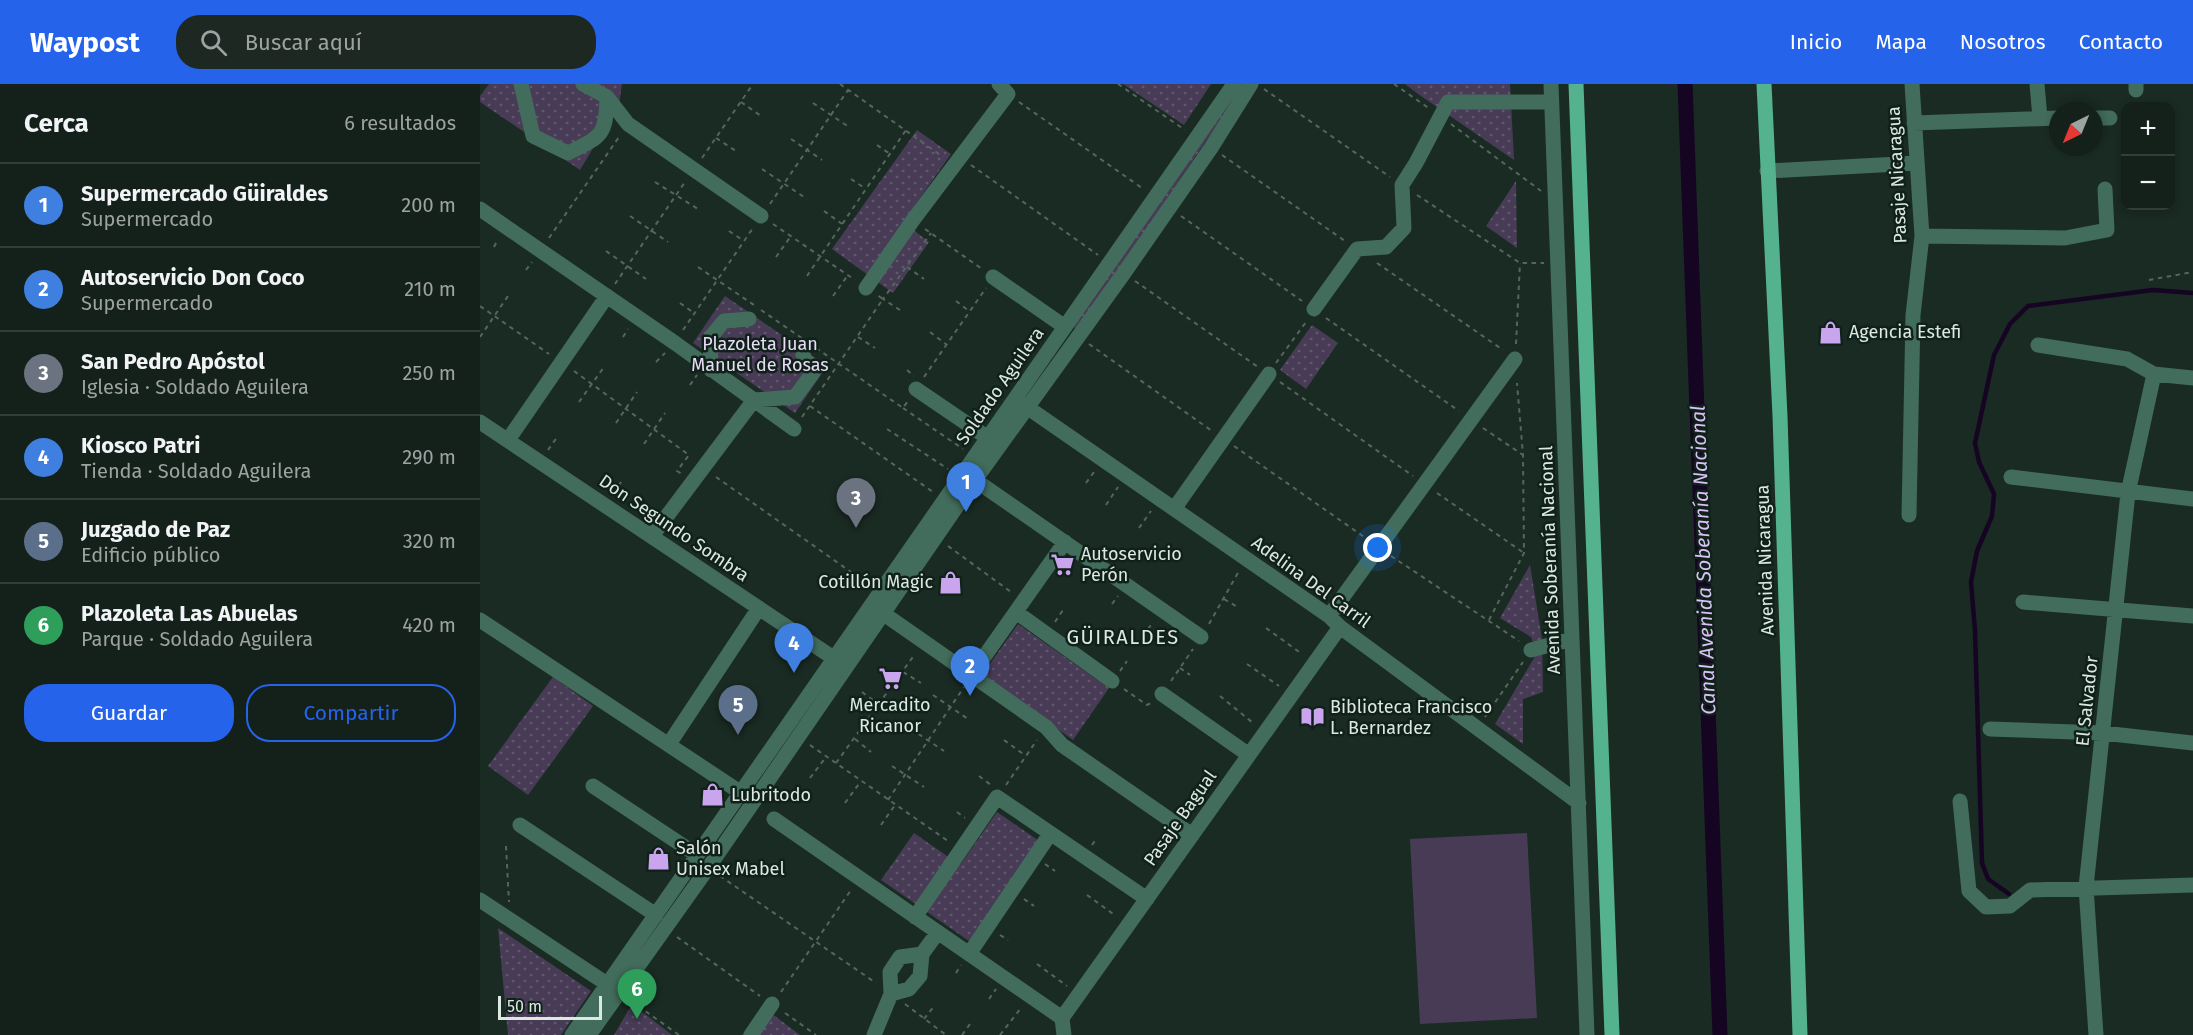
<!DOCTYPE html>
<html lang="es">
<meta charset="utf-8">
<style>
:root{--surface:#14201a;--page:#1d2823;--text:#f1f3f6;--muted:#9da3a2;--line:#333e39;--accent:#2563eb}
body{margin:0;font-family:"Fira Sans",sans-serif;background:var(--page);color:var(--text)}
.controls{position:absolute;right:18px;top:18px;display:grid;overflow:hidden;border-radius:12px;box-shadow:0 3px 9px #0003}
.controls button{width:54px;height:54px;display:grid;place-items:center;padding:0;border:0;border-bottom:2px solid var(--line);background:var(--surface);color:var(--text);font:30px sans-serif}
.compass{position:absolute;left:1569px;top:18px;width:54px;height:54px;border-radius:50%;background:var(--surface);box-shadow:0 3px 9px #0003;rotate:223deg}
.scale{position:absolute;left:18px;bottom:15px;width:104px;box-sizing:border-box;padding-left:6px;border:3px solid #dde8e3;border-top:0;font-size:16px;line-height:21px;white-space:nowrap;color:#dde8e3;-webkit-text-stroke:4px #10211a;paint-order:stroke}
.you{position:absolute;left:898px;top:464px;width:21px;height:21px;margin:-15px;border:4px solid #fff;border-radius:50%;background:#1a73e8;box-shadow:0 0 0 9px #1a73e833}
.badge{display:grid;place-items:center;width:39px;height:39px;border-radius:50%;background:var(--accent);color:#fff;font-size:20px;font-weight:700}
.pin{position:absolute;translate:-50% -50px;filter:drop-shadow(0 2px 3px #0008)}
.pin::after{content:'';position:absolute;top:32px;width:21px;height:18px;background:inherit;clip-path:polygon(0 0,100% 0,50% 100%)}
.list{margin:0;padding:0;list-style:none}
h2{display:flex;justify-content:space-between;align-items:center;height:78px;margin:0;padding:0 24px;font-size:26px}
h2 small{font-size:20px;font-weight:400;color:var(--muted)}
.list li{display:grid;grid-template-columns:39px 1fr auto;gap:18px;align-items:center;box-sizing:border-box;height:84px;padding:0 24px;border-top:2px solid var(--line)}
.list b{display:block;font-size:22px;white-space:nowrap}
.list p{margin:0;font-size:20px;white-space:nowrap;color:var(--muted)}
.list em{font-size:20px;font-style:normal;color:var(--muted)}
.actions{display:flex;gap:12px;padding:18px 24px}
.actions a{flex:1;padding:14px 0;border:2px solid var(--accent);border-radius:24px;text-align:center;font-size:21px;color:var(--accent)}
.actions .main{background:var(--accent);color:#fff}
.icon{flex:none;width:33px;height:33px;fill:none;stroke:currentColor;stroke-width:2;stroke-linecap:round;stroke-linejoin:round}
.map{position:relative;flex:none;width:1713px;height:951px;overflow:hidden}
header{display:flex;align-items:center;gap:36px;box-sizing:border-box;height:84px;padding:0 30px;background:var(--accent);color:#fff}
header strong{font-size:28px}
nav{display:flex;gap:33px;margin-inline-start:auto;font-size:21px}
.search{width:420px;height:54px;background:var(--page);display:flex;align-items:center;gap:15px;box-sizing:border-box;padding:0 21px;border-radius:24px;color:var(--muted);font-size:22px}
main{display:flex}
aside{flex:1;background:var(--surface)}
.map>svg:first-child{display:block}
.grass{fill:url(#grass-dots)}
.garden{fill:#483b56}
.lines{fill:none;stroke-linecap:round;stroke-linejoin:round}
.stream{stroke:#150523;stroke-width:4.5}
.canal{stroke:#150523;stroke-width:15}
.path{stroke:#56665e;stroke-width:2;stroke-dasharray:4.5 4.5;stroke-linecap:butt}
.minor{stroke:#426c5b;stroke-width:15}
.major{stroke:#54b28e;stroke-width:15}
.labels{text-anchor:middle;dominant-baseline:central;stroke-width:5;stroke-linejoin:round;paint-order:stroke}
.street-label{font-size:18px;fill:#dde8e3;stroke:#10211a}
.poi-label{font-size:18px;fill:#dde8e3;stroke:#10211a;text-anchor:start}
.park-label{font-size:18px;fill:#e8dcf7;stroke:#10211a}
.water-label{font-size:20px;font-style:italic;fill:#dac2f6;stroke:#10211a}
.neighbourhood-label{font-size:20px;letter-spacing:1.5px;fill:#dde8e3;stroke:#10211a}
</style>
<header>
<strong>Waypost</strong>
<div class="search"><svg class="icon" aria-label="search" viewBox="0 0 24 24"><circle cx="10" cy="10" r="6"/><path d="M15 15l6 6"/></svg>Buscar aquí</div>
<nav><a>Inicio</a><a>Mapa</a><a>Nosotros</a><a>Contacto</a></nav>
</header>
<main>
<aside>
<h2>Cerca<small>6 resultados</small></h2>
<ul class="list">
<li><span class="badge" style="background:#3f7fe0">1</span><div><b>Supermercado Güiraldes</b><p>Supermercado</p></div><em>200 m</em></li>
<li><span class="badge" style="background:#3f7fe0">2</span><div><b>Autoservicio Don Coco</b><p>Supermercado</p></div><em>210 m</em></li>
<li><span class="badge" style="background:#6b7280">3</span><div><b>San Pedro Apóstol</b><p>Iglesia · Soldado Aguilera</p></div><em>250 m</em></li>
<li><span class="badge" style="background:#3f7fe0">4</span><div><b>Kiosco Patri</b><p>Tienda · Soldado Aguilera</p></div><em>290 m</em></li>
<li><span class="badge" style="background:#5c6f8a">5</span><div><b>Juzgado de Paz</b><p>Edificio público</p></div><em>320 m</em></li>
<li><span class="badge" style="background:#2e9e5b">6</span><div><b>Plazoleta Las Abuelas</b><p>Parque · Soldado Aguilera</p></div><em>420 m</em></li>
</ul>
<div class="actions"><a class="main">Guardar</a><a>Compartir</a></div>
</aside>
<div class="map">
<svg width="1713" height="951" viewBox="0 0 1713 951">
<defs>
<pattern id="grass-dots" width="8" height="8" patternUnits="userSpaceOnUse" patternTransform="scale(1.5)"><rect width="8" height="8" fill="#483b56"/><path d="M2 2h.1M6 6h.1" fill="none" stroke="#62576e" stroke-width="1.8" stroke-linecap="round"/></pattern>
</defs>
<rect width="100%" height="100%" fill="#1a2b23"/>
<!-- grass -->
<path class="grass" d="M9 0H142L139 21 100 86 0 18V12Z
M643 0H731L704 41Z
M760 0H765L598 245 593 243Z
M925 0H1030L1034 76 938 10Z
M437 46 471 70 423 138 449 158 413 209 352 165Z
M1036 97 1037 164 1006 142Z
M245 212 347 282 315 329 213 259Z
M832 241 858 259 826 305 800 286Z
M1050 481 1062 555 1063 608 1043 615V660L1015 640 1057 569 1051 553 1020 534Z
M538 540 629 604 593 656 502 591Z
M73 593 113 622 48 711 8 682Z
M517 728 559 757 489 857 401 796 434 749 480 781Z
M18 844 111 907 81 951H28Z
M152 920 192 951H134Z
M283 923 320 951H262Z"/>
<!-- garden -->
<path class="garden" d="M1047 749 1057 934 940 940 930 755Z"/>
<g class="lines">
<!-- stream -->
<path class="stream" d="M1529 810 1508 795 1502 779 1495 547 1491 498 1497 467 1512 432 1514 410 1499 378 1495 359 1514 271 1530 240 1548 222 1673 206 1713 209"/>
<!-- canal -->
<path class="canal" d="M1205 0 1240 951"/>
<!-- path -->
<path class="path" d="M360 0 463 73
M638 0 705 46
M914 0 950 25
M784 5 910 93
M261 18 281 32
M539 18 662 104
M333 19 369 43
M971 40 1061 107
M236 54 256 67
M311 55 342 76
M397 61 410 70
M742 71 865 157
M222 74 273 0
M491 81 618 171
M282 85 327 115
M371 95 386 105
M175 98 218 125
M937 111 1040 179H1064
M290 120 368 6
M344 127 362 140
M150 132 188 158
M701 132 822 217
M293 140 375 196
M445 145 502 185
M249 147 264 157
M69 154 139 53
M14 163 18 155
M126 167 166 195
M296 173 311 152
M897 179 1023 266
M218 183 274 221
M427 183 444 195
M46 186 52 178
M327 192 426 46
M1669 196 1713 188
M655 197 778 283
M135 200 205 98
M353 212 368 191
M476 217 489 227
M200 219 214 229
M0 222 69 270
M281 226 326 257
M420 226 403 215 451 149
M846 234 979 327
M203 246 273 144
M450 248 467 261
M0 253 28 212
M143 253 148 245
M378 253 395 264
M609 260 732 347
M1036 260 1040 179
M336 264 423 324 428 317
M176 278 185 269
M796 279 826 238
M427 286 434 292
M94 287 209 371 197 387 202 390
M444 293 506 204
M800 298 933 392
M210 301 217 291
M99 318 124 283
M330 322 453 408
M423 324 483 365
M322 333 403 215 397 211
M136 339 157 308
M1003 344 1043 371
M407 345 468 385
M164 360 185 329
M754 362 887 455
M68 366 78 352
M236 393 388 500
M606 399 614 388
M134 409 141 398
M957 409 1044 469
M626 421 638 403
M659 444 671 427
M468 462 531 508
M911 472 1039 557
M744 515 756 522
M632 520 638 512
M1009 536 1044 469 1043 371 1037 299
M575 538 583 526
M729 540 759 487
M786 544 822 570
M668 545 673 538
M767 580 799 602
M700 584 710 591
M640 587 647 577
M423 588 441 599
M691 597 713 565
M644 605 667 621 671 619
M382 608 398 620
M453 611 488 635
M740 612 773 639
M1005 633 1043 578
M431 645 464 667
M375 655 391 668
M524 656 546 672
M330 661 468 757
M356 679 435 570
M412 682 444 703
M499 692 511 701
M330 694 346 673
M526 701 557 656
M408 716 484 603
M365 719 381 697
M477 728 485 734
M401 741 415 721
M612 761 617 754
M26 762 29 818
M565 780 575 787
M240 792 396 899
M607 811 636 832
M544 815 554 822
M520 851 528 856
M197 853 280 912
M557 880 587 902
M476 889 481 881
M301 908 371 806
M509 915 516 905
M151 917 199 951
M425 920 466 951
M305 929 336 951
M444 935 455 921
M482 951 490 940
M520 951 541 924"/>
<!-- minor -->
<path class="minor" d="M41 0 53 52 88 69C122 52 126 52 127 13
M103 0 127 13 148 40 281 132
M1071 0 1107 951
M1557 0 1560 34
M1656 6V0
M1614 34H1630
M1434 39 1578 34
M1287 87 1437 79
M0 125 195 259 314 345
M1442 152 1585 154 1627 146 1625 105
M513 193 585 243
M386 204 433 136 528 10 519 0
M834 225 877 165 906 163 924 144 922 101 936 79 968 18H1071
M1558 261 1647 275 1674 290 1713 294
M231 286 230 254 244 237 269 235
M436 305 508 354
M541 319 849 532 860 543 1099 719
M0 338 361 579
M28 356 127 212
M1531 393 1713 415
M495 396 721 553
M694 425 789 290
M1429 431 1433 231 1442 152 1432 0
M172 452 274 316 315 313 332 290 323 271
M1543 518 1713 532
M536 528 632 597
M404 530 566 643 582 661 712 751
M849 532 1035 275
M0 536 269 714
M1051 566 1092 555
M492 590 585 458
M682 610 769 671
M1510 645 1623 649 1713 659
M189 660 279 524
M113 702 217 771
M1480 717 1489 807 1506 823 1530 822 1550 806 1713 801
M294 735 582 934
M40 741 176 831
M0 816 127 900
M435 833 517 713 667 815
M489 870 570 750
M411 910 410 888 420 873 442 870
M92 951 754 0
M109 951 228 784 495 396 644 189 731 64 771 0
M271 951 292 920
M394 951 411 910 429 905 440 892 442 870 458 848
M584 951 582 934 860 543
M1616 951 1606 803 1648 409 1674 290"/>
<!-- major -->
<path class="major" d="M1096 0 1132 951
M1284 0 1300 332 1320 951"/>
</g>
<!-- icons -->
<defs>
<symbol id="shop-bare" viewBox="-9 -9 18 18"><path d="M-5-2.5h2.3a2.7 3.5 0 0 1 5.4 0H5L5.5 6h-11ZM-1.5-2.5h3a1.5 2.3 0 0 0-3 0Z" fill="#c9a5ee" stroke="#10211a" stroke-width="2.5" paint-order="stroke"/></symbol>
<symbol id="supermarket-bare" viewBox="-9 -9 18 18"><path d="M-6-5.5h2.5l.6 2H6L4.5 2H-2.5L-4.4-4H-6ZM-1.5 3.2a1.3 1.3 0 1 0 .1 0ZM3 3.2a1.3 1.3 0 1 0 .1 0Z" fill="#c9a5ee" stroke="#10211a" stroke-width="2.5" paint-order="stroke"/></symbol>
<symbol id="library-bare" viewBox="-9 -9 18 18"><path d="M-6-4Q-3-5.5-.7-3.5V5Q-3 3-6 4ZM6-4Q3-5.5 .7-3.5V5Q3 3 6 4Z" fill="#c9a5ee" stroke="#10211a" stroke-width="2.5" paint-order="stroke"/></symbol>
</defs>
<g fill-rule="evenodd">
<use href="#shop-bare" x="1334" y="232" width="33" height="33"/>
<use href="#supermarket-bare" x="566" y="464" width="33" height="33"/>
<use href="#shop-bare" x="454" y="482" width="33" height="33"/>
<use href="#supermarket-bare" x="394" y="578" width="33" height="33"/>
<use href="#library-bare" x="816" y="616" width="33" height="33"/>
<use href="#shop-bare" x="216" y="694" width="33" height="33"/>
<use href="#shop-bare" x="162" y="758" width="33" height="33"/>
</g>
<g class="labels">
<!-- street labels -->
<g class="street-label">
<text transform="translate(1417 91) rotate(-93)">Pasaje Nicaragua</text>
<text transform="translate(520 302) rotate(-55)">Soldado Aguilera</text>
<text transform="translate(194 444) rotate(34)">Don Segundo Sombra</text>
<text transform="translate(1070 476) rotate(-92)">Avenida Soberanía Nacional</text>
<text transform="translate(1285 476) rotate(-92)">Avenida Nicaragua</text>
<text transform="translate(831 498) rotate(36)">Adelina Del Carril</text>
<text transform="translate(1607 617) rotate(-84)">El Salvador</text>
<text transform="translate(700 734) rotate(-55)">Pasaje Bagual</text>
</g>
<!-- poi labels -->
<g class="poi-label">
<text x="1369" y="248">Agencia Estefi</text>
<text x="601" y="470">Autoservicio<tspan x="601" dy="21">Perón</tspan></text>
<text x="453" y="498" text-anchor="end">Cotillón Magic</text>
<text x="410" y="621" text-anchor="middle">Mercadito<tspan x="410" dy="21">Ricanor</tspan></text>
<text x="850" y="623">Biblioteca Francisco<tspan x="850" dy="21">L. Bernardez</tspan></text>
<text x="251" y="711">Lubritodo</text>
<text x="196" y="764">Salón<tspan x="196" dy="21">Unisex Mabel</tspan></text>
</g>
<!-- park labels -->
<g class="park-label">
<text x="280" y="260">Plazoleta Juan<tspan x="280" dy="21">Manuel de Rosas</tspan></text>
</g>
<!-- water labels -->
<g class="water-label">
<text transform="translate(1223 476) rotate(-92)">Canal Avenida Soberanía Nacional</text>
</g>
<!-- neighbourhood labels -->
<g class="neighbourhood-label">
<text x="643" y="553">GÜIRALDES</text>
</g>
</g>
</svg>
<div class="controls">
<button>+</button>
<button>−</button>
</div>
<svg class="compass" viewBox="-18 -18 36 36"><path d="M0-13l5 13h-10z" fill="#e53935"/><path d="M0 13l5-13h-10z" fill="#9da3a2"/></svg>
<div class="scale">50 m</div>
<div class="you"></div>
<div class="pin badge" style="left:486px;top:428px;background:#3f7fe0">1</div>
<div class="pin badge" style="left:490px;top:612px;background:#3f7fe0">2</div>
<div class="pin badge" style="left:376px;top:444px;background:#6b7280">3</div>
<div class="pin badge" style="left:314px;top:589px;background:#3f7fe0">4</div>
<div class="pin badge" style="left:258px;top:651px;background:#5c6f8a">5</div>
<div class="pin badge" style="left:157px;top:935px;background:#2e9e5b">6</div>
</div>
</main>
